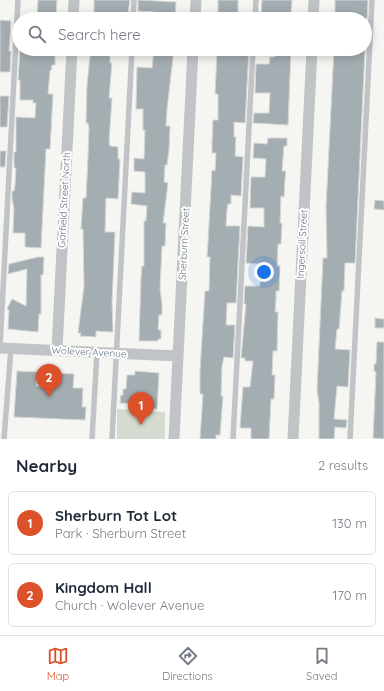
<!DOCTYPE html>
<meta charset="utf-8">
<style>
:root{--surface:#fff;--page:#f2f2f3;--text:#1f2937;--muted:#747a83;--line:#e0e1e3;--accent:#dc502a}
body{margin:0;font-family:Quicksand,sans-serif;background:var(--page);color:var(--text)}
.you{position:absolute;left:264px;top:272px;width:14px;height:14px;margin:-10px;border:3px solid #fff;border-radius:50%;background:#1a73e8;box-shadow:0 0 0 6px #1a73e833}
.badge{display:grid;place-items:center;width:26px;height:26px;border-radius:50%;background:var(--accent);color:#fff;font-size:13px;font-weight:700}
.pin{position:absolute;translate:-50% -33px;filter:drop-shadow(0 1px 2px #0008)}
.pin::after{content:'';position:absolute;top:21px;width:14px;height:12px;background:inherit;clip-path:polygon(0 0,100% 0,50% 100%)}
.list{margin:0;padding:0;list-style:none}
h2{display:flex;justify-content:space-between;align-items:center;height:52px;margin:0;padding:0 16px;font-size:17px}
h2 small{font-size:13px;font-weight:400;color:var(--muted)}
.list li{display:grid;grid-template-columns:26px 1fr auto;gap:12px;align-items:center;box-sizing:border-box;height:64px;margin:0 8px 8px;padding:0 8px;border:1px solid var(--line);border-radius:6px}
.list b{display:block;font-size:15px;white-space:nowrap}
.list p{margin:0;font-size:13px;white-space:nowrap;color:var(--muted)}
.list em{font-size:13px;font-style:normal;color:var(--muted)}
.icon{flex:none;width:22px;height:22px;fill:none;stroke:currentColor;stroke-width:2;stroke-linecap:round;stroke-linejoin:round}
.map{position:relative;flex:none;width:384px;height:439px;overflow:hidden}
.search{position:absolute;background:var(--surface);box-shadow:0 2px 10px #0003;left:12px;right:12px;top:12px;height:44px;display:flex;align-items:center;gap:10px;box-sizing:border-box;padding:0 14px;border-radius:22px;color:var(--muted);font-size:15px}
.sheet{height:196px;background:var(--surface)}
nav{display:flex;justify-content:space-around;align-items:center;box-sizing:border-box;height:56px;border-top:1px solid var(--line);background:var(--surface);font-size:11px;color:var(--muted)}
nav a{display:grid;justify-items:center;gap:2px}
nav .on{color:var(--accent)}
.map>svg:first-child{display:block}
.green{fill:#d6dbd2}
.building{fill:#a4adb2;stroke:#d6d6d4}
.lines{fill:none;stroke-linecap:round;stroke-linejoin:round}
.service{stroke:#c0c4c7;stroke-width:5.5}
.minor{stroke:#c0c4c7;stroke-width:11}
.labels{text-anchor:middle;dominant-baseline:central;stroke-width:4;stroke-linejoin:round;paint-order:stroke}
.street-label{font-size:10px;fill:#657581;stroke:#fff}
</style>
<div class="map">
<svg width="384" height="439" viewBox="0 0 384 439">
<rect width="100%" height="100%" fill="#f5f5f1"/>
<!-- green -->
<path class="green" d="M117 409 165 412V439H117Z"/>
<!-- building -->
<path class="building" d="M38 0H57L56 19H37Z
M94 0H130L127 19H94Z
M138 0 176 2 175 19H154L155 12 138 11Z
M218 0H238V19H218Z
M262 0H292L291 15 271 14V16H261Z
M335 0H368L367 19H335Z
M0 20 11 21 9 51H11L10 72H0Z
M33 49H55V65H52L51 71 50 70 48 94H53L50 149H46L41 248 25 247V233H13L14 208 12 199V191H14L15 186 16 168H14V152H16V117L35 118 36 103H33V100H20V80H18L20 51H33Z
M154 49H174L167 109 166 126H170L169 150 167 165H165L164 182 168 183 163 223H166L165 246H162L160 289 162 304V315H159L158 330H161V339H158V341H139L141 278 142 266H144V221H146L147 206 131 204 132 192 145 193V172L134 171V158L144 159 145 130H143V109H136L137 67 152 68Z
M220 49H249L245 123 234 122V137H236L235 156 243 157 241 196 231 195V204H228L227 209 226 226H240L236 303H227L226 325H235L233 358 224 357 222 366 221 396H223L220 435H216V439H200L203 394H200V371L205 291H209L210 257H207L208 242 212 170 215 171 216 153H212V142L213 120H218V94H215L217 53H220Z
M276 49H291L288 125 253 123 254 113H269L270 93H255L256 64H269L270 57H275Z
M334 49H365L355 263H345L344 291H342L339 329H337L335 349 350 350 348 387 337 386 334 419 347 420 346 428 335 427 334 439H319V403L317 390 323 258H327L326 207Z
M92 50 110 52V63H112L109 98H112L109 142 110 146 118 147V159H120L118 199 106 198 105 232H115L112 303 113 332 96 331V337L80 336 81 333H78L84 286 83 229H81L83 198H86L88 157 89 128 88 123H86L87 85 90 56H92Z
M0 96H9L7 127H0Z
M268 138H287V146H284L282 171H286L285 179 284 197 281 196 280 223H282L281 244H278L277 266H280L279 291H276V300L275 312H278L277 351H273L272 375H275L274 399H271L269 439H251V428H240L243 387H250L253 361H245V358H241L246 304H244L245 286H260L261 264 246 263 248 226 264 227V208H250L251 177H265L266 159 253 158 254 143 267 144Z
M0 151H6L5 167H0Z
M375 200 384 201V210L374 209Z
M38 257H44L43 275H41V314H39L38 332 8 329 9 310 7 309 12 299 26 306 27 269 8 274 9 264Z
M375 318 384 319V328H375Z
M377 342H384V439L373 438 376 372 374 371V364H376Z
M17 371 37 372 36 386H53L54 373 74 374 73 388H83L82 407H86L85 420 14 417Z
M135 371 159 373 157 409 139 408V404L120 403 121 395H123V389H126L127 375H135Z"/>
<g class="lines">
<!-- service -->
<path class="service" d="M133 19 134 0
M255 19 256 0
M0 348 18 0
M4 439 11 348
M92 439 97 352
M112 439 132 49
M233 439 253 49
M350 439 372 0"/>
<!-- minor -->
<path class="minor" d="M73 19 74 0
M195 19 196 0
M313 19 314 0
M0 348 178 356
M57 350 72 49
M174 439 193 49
M293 439 312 49"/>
</g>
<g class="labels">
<!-- street labels -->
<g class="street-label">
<text transform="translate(64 200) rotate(-87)">Garfield Street North</text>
<text transform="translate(184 244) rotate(-87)">Sherburn Street</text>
<text transform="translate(302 244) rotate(-87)">Ingersoll Street</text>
<text transform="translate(89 352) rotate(3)">Wolever Avenue</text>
</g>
</g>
</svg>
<div class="you"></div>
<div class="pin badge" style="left:141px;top:425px">1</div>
<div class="pin badge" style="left:49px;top:397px">2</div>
<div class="search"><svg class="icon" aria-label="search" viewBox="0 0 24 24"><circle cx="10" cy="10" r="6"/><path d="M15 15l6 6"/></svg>Search here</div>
</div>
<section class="sheet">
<h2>Nearby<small>2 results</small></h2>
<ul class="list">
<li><span class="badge">1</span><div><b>Sherburn Tot Lot</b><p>Park · Sherburn Street</p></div><em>130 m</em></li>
<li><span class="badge">2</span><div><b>Kingdom Hall</b><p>Church · Wolever Avenue</p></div><em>170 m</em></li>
</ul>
</section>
<nav>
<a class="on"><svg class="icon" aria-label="map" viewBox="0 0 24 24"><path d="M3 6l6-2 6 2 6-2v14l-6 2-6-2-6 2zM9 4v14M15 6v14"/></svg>Map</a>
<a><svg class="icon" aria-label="directions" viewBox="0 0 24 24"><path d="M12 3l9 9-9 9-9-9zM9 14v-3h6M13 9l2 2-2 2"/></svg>Directions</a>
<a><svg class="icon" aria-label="saved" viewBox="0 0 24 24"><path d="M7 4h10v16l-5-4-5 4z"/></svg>Saved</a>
</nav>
